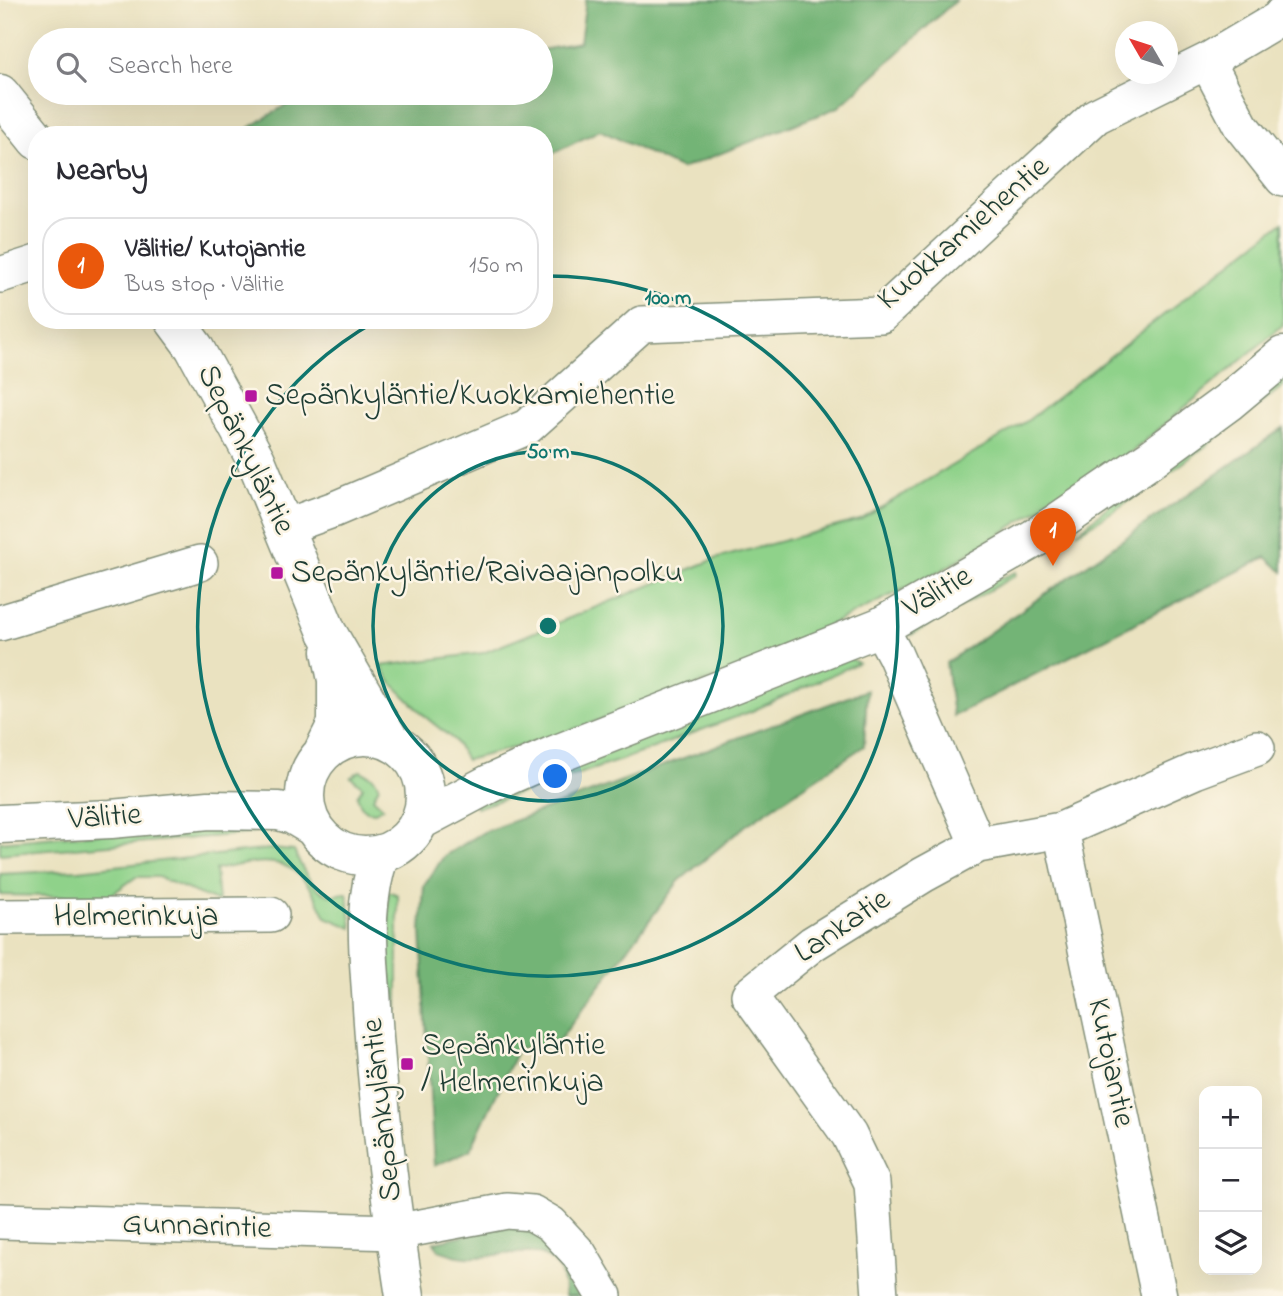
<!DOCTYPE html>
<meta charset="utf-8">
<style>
:root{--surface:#fff;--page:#f7f7f7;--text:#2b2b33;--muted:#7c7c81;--line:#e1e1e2;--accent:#ea580c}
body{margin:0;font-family:"Indie Flower",sans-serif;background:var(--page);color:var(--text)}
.controls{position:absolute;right:21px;bottom:21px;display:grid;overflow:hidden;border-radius:14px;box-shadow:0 7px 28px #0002}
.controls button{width:63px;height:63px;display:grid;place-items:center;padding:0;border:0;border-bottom:2px solid var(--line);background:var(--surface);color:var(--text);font:35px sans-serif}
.compass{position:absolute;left:1115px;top:21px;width:63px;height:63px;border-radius:50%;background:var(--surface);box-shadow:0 7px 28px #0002;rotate:309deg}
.you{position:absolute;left:556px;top:777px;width:24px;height:24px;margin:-18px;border:5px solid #fff;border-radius:50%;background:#1a73e8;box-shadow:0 0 0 10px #1a73e833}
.badge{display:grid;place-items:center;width:46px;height:46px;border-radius:50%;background:var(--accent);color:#fff;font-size:23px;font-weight:700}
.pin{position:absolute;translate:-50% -58px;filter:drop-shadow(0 2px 4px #0008)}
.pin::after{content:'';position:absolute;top:37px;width:24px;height:21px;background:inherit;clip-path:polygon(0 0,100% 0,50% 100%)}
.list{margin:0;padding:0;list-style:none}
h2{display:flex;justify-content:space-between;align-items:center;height:91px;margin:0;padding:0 28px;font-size:30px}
h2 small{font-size:23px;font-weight:400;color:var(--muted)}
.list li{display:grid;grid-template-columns:46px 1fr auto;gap:21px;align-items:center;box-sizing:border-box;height:98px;margin:0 14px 14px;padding:0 14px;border:2px solid var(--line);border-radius:28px}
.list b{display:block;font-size:26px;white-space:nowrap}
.list p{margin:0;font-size:23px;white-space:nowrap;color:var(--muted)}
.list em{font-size:23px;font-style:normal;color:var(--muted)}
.icon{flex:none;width:38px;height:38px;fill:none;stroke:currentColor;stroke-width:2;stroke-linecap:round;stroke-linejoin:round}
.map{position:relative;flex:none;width:1283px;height:1296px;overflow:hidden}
.search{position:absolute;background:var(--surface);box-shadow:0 7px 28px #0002;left:28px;top:28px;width:525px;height:77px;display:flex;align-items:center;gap:18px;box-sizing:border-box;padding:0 24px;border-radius:38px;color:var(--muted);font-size:26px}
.panel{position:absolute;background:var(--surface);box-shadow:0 7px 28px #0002;left:28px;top:126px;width:525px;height:203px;border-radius:28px}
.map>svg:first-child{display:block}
.green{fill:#8fd28a;stroke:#57885f;stroke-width:2}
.forest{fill:#73b476;stroke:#497855;stroke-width:2}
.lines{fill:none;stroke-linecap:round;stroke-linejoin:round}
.minor-casing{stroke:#84907a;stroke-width:38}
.major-casing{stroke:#84907a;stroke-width:41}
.minor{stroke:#fff;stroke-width:35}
.major{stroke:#fff;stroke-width:38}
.ring{fill:none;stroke:#0f766e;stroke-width:3.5}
.poi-dot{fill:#b5179e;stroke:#fcf5e5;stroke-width:2.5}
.labels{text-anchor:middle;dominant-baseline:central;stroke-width:5;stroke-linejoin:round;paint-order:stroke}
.street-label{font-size:32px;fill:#1f3d34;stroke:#fcf5e5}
.poi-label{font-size:32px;fill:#1f3d34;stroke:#fcf5e5;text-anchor:start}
.centre{fill:#0f766e;stroke:#fcf5e5;stroke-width:3.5}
.ring-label{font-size:21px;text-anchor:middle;font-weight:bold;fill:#0f766e;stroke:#fcf5e5;stroke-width:5;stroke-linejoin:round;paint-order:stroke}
</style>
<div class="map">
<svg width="1283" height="1296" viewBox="0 0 1283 1296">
<rect width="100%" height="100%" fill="#fcf5e5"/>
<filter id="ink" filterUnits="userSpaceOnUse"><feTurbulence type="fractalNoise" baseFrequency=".0143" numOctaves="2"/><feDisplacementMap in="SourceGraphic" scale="14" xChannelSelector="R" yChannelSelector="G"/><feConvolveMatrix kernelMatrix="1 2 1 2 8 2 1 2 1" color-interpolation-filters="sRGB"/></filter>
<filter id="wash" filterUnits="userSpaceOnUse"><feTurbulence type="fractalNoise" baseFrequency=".00686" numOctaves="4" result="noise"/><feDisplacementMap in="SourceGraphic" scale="28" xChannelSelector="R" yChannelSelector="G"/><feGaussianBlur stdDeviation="1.57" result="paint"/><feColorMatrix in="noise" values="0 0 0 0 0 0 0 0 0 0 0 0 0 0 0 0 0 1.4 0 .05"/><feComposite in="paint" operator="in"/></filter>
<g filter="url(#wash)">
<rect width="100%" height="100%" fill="#eae2c0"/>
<!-- green -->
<path class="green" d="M1283 222V325L1134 450 939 572 733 672 547 739 466 760 454 740 428 719 390 681 381 666 483 653 715 559 860 520 1027 421Z
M1283 371V386C1216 439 1151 490 1077 533L1121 495Z
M1016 572V575L911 635 917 621 978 587Z
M849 658 858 663 752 711 624 759 476 808 475 802Z
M360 771 373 777 379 786 373 798 383 807 375 812 367 811 361 806 357 796 363 787 351 777Z
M267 819 260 830 245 834 0 854V842Z
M271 849 294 851C301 866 312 891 330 895 335 896 342 893 347 893L352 928 326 917C298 855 276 856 215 870L218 902 158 877H136L108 897 0 895V874L78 870Z
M388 891 398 895V1010L389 970Z"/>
<!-- forest -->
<path class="forest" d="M586 0H956L839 107 681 169 600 130 544 158V135H238L305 93H541V50L580 43Z
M1283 428V572L1266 557 953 716 946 663Z
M867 690 864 746 745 826 679 881 557 1043 518 1049 470 1150 434 1166 421 931 424 886 444 856 484 832Z
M509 1225 541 1235 578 1271 583 1296H565C564 1288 563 1276 559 1269 540 1239 494 1260 466 1257 457 1257 448 1253 439 1250L434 1242Z"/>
</g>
<g filter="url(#ink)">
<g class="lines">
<defs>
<path id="minor" d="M1207 61 1241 126 1283 179
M0 275 37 263
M285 527 335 509 527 427 642 324 881 315 1096 116 1207 61 1278 19 1283 13
M0 623 200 563
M880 627 895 655 978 845
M1061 830 1159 1296
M0 917 271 915
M0 1221 395 1232 507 1211 532 1213 551 1224 579 1254 604 1296
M880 1296 872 1183 849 1135 749 995 812 944 923 875 978 845 1061 830 1195 771 1257 748"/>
<path id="major" d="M0 94 37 140
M174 320 194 347 256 460 327 632 390 741
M305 796a60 60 0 1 1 120 0a60 60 0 1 1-120 0Z
M323 752 337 724V680L331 651
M421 820 491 783 552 756 880 627 1035 538 1149 460 1228 402 1283 356
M0 824 111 819 209 810 279 811 293 815 313 827
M380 854C361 909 369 951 372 1008 378 1104 390 1200 405 1296"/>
</defs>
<!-- minor casing -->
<use href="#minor" class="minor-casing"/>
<!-- major casing -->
<use href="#major" class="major-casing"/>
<!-- minor -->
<use href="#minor" class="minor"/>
<!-- major -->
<use href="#major" class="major"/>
</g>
</g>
<!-- distance rings -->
<g class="ring">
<circle cx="548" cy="626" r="175"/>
<path d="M545 276A350 350 0 1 1 376 321"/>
</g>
<!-- markers -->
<g class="poi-dot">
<rect x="244" y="389" width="14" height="14" rx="3.5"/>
<rect x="270" y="566" width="14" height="14" rx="3.5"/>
<rect x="400" y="1057" width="14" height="14" rx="3.5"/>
</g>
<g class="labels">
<!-- street labels -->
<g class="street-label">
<text transform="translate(964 234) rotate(-41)">Kuokkamiehentie</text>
<text transform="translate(245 450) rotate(64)">Sepänkyläntie</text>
<text transform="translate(938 593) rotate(-30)">Välitie</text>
<text transform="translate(105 818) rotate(-4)">Välitie</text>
<text x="136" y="917">Helmerinkuja</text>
<text transform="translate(843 927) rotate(-34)">Lankatie</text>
<text transform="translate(1110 1063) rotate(78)">Kutojantie</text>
<text transform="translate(383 1110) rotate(-96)">Sepänkyläntie</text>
<text transform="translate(197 1227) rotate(2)">Gunnarintie</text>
</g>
<!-- poi labels -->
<g class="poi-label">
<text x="265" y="396">Sepänkyläntie/Kuokkamiehentie</text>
<text x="291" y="573">Sepänkyläntie/Raivaajanpolku</text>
<text x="421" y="1046">Sepänkyläntie<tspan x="421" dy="37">/ Helmerinkuja</tspan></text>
</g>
</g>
<circle cx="548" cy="626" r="10" class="centre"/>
<g class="ring-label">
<text x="668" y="304">100 m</text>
<text x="548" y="458">50 m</text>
</g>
</svg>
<div class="controls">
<button>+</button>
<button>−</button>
<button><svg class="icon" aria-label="layers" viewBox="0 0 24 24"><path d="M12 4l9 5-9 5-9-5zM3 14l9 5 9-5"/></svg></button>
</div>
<svg class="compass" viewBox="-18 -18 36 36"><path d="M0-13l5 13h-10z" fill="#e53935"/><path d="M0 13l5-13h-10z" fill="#7c7c81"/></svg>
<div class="you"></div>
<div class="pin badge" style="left:1053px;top:566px">1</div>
<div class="search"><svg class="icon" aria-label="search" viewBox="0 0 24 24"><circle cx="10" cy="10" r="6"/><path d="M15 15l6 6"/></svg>Search here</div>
<section class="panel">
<h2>Nearby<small></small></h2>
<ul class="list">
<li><span class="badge">1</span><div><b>Välitie/ Kutojantie</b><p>Bus stop · Välitie</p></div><em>150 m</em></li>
</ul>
</section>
</div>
